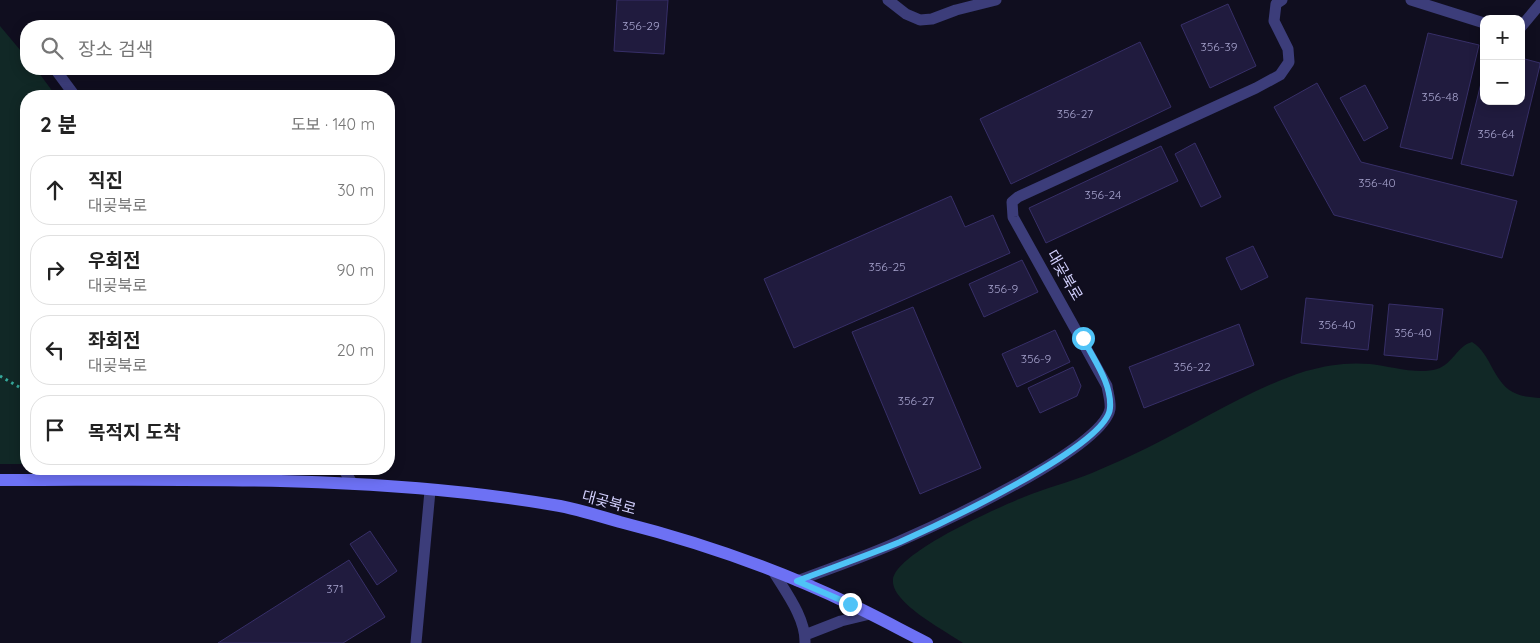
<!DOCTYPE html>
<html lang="ko">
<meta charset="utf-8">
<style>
:root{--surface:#fff;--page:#f2f2f2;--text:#222;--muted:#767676;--line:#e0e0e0}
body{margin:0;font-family:Quicksand,"Noto Sans KR",sans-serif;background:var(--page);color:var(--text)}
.controls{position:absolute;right:15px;top:15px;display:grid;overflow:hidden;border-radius:10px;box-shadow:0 2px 12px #0003}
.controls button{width:45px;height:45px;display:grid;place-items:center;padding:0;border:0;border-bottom:1px solid var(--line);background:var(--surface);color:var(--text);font:25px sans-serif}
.stop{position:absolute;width:15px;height:15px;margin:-11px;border:4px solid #4fc3f7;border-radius:50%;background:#fff}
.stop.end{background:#4fc3f7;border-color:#fff;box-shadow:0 1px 5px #0008}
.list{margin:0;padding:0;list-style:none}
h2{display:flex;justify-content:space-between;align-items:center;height:65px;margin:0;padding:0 20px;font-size:21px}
h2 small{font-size:16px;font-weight:400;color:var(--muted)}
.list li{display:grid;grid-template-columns:32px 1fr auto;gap:15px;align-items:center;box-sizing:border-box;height:70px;margin:0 10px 10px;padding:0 10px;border:1px solid var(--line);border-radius:20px}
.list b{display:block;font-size:19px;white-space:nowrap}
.list p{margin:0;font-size:16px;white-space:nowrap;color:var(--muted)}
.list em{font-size:16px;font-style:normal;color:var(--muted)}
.icon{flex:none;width:28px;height:28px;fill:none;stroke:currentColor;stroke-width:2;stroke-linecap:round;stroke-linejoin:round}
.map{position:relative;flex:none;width:1540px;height:643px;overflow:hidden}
.search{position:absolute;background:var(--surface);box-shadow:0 2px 12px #0003;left:20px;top:20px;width:375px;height:55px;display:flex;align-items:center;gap:12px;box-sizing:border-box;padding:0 18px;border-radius:20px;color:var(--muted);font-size:19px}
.panel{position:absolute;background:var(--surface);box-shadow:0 2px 12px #0003;left:20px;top:90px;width:375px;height:385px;border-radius:20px}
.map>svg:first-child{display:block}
.green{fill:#112826}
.building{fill:#201b3e;stroke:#372f68}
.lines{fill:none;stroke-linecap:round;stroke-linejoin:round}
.path{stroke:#36a89b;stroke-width:3;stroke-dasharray:2.5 4;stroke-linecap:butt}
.lane{stroke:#3c3d7a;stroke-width:11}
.secondary{stroke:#6d71f4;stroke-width:12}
.route{stroke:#4fc3f7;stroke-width:6}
.labels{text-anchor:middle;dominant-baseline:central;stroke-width:4;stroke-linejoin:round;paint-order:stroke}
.number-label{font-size:12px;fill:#a5a2cc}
.street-label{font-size:15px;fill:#d1cffc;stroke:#100e1f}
</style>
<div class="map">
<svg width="1540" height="643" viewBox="0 0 1540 643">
<rect width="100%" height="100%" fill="#100e1f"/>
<!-- green -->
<path class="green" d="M0 26 26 57V69H36L56 96H26V464H0Z
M1472 342C1492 354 1493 385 1517 394 1523 397 1533 397 1540 398V643H963C946 631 891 603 893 580 895 553 999 507 1024 497 1046 488 1070 482 1092 473 1110 465 1129 457 1147 448 1200 422 1250 389 1306 371 1328 365 1347 362 1370 364 1390 366 1417 375 1437 369 1453 364 1457 346 1472 342Z"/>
<!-- building -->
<path class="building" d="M617 0H668L664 54 614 51Z
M1228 4 1256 66 1210 88 1181 25Z
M1428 33 1479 45 1452 159 1400 147Z
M1140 42 1171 107 1011 184 980 119Z
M1521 58 1540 63V65L1513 176 1461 164 1484 71V101H1521Z
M1317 83 1361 162 1517 201 1502 258 1334 215 1274 107Z
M1365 85 1388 128 1364 141 1340 98Z
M1195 143 1221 197 1201 207 1175 154Z
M1161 146 1178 181 1046 243 1029 208Z
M951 196 965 227 993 215 1010 253 794 348 764 279Z
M1253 246 1268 277 1241 290 1226 258Z
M1022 260 1038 292 984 317 969 284Z
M1306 298 1373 305 1368 350 1301 343Z
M1389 304 1443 309 1437 360 1384 355Z
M913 307 981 468 920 494 852 332Z
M1239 324 1254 365 1144 408 1129 367Z
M1055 330 1070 362 1017 387 1002 354Z
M1073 367 1081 386 1077 396 1040 413 1028 388Z
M370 531 397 571 377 585 350 544Z
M349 560 385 617 343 643H218Z"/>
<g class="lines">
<!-- path -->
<path class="path" d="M0 376 26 391"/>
<!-- lane -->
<path class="lane" d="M888 0 906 14 920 20 932 19 956 10 996 0
M1411 0 1484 23
M1521 27 1540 4
M55 69 75 96
M343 469 353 484
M773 571C785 591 806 618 805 643
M797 581C831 568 867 556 900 541 939 524 1103 449 1110 409 1111 402 1108 393 1107 386L1013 217 1012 202 1018 197 1256 88 1280 75 1289 62 1288 49 1274 21 1276 4 1282 0
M805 635 841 621 870 614
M416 643 430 491"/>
<!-- secondary -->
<path class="secondary" d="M0 480C186 480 376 474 560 506 580 510 600 516 620 522 699 542 777 569 850 604 876 616 901 630 927 643"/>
</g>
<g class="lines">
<!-- route -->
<path class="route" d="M850 604 797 581C831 568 866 556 900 542 936 526 1108 446 1110 408 1112 383 1093 359 1083 338"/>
</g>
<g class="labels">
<!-- number labels -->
<g class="number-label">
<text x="641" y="25">356-29</text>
<text x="1219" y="46">356-39</text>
<text x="1440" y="96">356-48</text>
<text x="1075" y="113">356-27</text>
<text x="1496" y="133">356-64</text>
<text x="1377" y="182">356-40</text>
<text x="1103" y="194">356-24</text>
<text x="887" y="266">356-25</text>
<text x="1003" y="288">356-9</text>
<text x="1337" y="324">356-40</text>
<text x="1413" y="332">356-40</text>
<text x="1036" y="358">356-9</text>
<text x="1192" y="366">356-22</text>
<text x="916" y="400">356-27</text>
<text x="335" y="588">371</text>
</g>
<!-- street labels -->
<g class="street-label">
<text transform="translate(1065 275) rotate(60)">대곶북로</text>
<text transform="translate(609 502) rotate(15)">대곶북로</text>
</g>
</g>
</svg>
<div class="controls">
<button>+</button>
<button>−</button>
</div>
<div class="stop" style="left:1083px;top:338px"></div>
<div class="stop end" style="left:850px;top:604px"></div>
<div class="search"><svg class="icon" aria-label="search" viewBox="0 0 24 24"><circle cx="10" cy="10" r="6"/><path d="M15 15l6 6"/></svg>장소 검색</div>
<section class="panel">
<h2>2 분<small>도보 · 140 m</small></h2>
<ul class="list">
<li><svg class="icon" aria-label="ahead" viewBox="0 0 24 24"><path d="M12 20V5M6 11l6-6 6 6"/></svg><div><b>직진</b><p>대곶북로</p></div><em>30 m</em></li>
<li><svg class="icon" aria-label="right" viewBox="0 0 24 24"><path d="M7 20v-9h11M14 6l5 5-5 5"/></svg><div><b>우회전</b><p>대곶북로</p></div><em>90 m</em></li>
<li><svg class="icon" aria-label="left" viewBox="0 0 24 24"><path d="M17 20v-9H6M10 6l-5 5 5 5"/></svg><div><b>좌회전</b><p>대곶북로</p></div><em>20 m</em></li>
<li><svg class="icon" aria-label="arrive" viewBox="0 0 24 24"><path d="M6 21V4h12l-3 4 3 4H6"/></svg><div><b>목적지 도착</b></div></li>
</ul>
</section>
</div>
